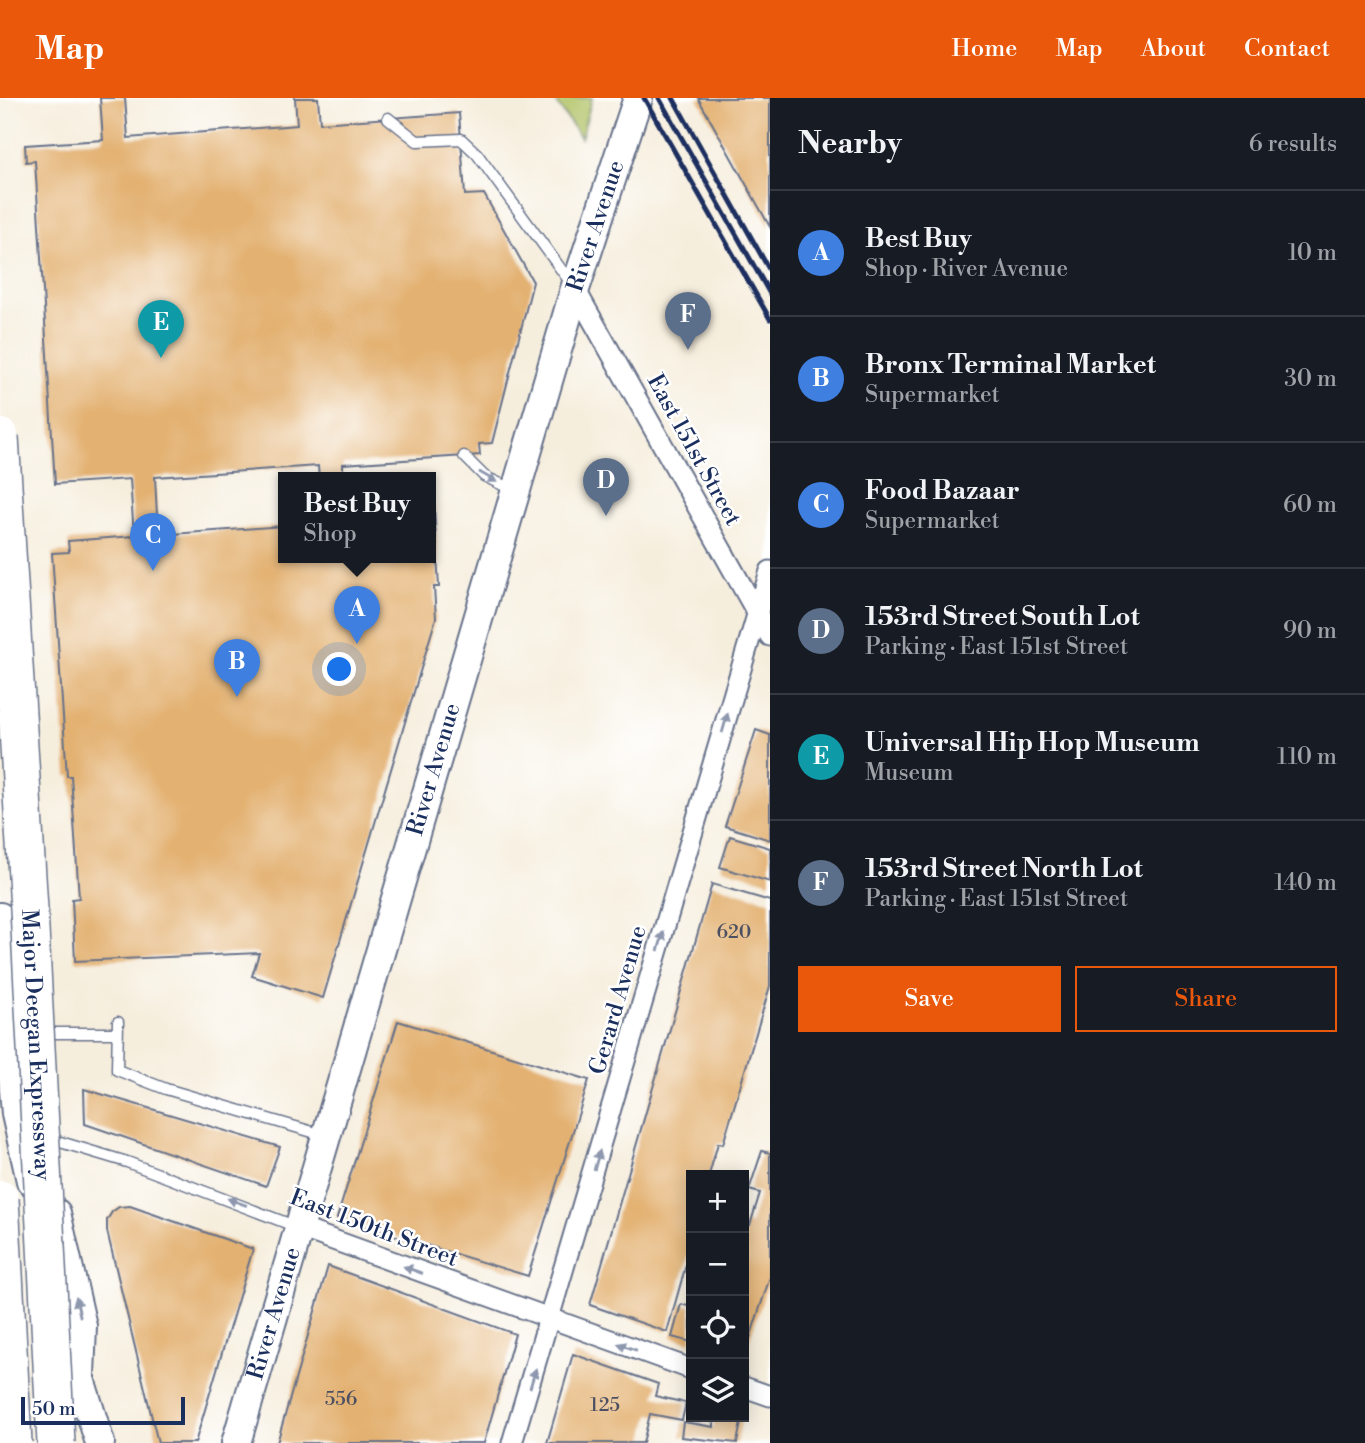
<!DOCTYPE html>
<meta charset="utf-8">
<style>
:root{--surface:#171b24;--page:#20242c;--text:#f1f3f6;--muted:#9ea1a6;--line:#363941;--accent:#ea580c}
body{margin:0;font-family:"Libre Bodoni",serif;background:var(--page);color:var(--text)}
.controls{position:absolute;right:21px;bottom:21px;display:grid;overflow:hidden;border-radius:0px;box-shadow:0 4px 18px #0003}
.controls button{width:63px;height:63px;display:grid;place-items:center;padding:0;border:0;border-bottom:2px solid var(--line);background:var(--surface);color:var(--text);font:35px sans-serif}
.scale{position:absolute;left:21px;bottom:18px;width:164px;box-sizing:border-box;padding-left:7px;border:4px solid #1b2f5e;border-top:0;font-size:19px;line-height:24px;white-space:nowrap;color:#1b2f5e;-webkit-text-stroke:5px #fff;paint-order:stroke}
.you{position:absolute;left:340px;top:572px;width:24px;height:24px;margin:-18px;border:5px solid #fff;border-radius:50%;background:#1a73e8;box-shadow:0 0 0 10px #1a73e833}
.badge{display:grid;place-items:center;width:46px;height:46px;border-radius:50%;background:var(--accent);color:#fff;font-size:23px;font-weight:700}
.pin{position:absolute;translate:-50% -58px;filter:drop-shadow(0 2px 4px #0008)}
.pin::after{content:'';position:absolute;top:37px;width:24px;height:21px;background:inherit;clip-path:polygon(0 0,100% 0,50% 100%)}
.popup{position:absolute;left:278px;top:374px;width:158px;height:91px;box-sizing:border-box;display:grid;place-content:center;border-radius:0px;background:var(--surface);filter:drop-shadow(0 2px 5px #0005);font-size:23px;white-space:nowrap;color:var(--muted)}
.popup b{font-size:26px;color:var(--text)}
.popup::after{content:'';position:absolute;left:50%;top:100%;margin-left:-14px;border:14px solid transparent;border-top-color:var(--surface)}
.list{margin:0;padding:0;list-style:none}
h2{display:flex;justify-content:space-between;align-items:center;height:91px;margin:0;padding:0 28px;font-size:30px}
h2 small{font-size:23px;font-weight:400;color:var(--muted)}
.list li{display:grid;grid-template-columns:46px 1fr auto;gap:21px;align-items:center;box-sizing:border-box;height:126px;padding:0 28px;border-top:2px solid var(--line)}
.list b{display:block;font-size:26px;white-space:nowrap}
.list p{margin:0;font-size:23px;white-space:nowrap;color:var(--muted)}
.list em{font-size:23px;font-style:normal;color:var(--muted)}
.actions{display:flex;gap:14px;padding:21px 28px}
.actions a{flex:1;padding:16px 0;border:2px solid var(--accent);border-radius:0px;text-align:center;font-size:24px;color:var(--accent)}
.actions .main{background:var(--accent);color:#fff}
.icon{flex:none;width:38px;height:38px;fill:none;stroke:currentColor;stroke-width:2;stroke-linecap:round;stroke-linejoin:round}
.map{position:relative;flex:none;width:770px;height:1345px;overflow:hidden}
header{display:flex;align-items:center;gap:42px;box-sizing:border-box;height:98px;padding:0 35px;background:var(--accent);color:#fff}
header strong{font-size:33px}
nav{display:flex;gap:38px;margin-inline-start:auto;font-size:24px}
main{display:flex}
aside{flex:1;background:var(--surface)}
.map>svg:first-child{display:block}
.green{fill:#b1c366;stroke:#667962;stroke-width:2}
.building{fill:#e3b171}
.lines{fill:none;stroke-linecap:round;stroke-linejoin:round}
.lane-casing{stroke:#68728a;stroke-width:13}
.street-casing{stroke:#68728a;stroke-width:23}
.secondary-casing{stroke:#68728a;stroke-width:32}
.lane{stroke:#fff;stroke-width:10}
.street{stroke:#fff;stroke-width:19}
.secondary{stroke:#fff;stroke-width:28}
.rail{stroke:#1b2f5e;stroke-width:5}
.highway-bridge-casing{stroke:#68728a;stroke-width:40;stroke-linecap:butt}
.highway-bridge{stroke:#fff;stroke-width:37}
.oneway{fill:#8d97ae}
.labels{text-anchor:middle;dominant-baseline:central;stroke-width:5;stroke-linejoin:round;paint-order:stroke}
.number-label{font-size:19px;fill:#4d5063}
.street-label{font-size:23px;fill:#1b2f5e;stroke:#fff}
</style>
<header>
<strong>Map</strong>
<nav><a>Home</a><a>Map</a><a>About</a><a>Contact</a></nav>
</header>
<main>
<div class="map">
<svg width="770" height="1345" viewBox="0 0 770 1345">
<rect width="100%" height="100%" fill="#fff"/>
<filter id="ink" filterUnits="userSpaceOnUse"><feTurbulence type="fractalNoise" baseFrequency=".0143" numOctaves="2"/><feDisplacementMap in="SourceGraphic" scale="14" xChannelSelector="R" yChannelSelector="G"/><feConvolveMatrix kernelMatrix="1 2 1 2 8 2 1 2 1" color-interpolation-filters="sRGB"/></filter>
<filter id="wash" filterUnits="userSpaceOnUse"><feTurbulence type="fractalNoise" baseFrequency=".00686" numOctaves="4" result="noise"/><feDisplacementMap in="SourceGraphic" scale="28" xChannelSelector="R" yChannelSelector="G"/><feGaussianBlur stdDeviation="1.57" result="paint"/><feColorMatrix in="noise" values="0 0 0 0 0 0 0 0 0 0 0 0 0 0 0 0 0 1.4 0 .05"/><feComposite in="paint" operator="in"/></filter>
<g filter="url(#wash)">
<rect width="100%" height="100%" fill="#f6eedd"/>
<!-- green -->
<path class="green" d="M559 0H592L581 40 557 6Z"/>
<g id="blocks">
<!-- building -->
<path class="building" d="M100 0H125L128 40 297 27 295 0H318L320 25 459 15 465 97 484 96 533 184 492 345 479 346 480 357 343 366V380H319L318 368 155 379 158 437 284 428V460H430V409H434L439 489H434L436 520 323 900 252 878 259 855 75 863 72 801 79 800 71 678H67L52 455 69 454 68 443 134 438 130 381 55 386 35 63 26 64 25 47 103 42Z
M698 0H770V129Z
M756 632 770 637V742L725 728Z
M730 738 770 750V784L720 769Z
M712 786 770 803V888L723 1046 718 1045 709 1077H691V1149L667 1234 590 1207Z
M398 923 589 982 528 1178 337 1120Z
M84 991 280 1049 266 1088 85 1026Z
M762 1053 770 1055V1179L744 1258V1124L750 1127 760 1095 749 1092Z
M130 1108 253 1151 195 1345H158L107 1133V1122L112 1114 119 1109Z
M328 1168 515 1236 484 1345H277Z
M681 1206 691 1209V1244L672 1239Z
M573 1256 658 1286 655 1298 686 1305 682 1322 650 1316 643 1345H547Z
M700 1319H742L737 1345 681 1339 683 1324 714 1329V1324L699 1321Z"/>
</g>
</g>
<g filter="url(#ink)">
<use href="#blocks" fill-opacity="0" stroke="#68728a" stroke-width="2"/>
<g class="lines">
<defs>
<path id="lane" d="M388 20 417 43 461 41 477 56 571 185
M464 358 484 378 515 393
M118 924 117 972 166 991 323 1037
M41 935H117
M47 1040 127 1064 297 1129"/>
<path id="street" d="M575 191 770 538
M300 1130 691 1271
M744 1289 770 1298
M512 1345 770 473"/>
<g id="secondary">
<path d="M0 819 16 1016 31 1083"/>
<path d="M56 1115 82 1228 80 1277"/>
<path d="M74 1262 100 1345"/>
<path id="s1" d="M236 1345 575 191 638 0"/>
</g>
</defs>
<!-- lane casing -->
<use href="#lane" class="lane-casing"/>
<!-- street casing -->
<use href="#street" class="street-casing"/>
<!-- secondary casing -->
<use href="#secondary" class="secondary-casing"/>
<!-- lane -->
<use href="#lane" class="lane"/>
<!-- street -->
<use href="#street" class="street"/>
<!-- secondary -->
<use href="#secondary" class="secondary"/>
<!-- rail -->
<path class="rail" d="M644 0 770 221
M659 0 770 196
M673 0 770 173"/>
<defs>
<g id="highway-bridge">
<path id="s2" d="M0 339 29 811 56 1345"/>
<path d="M0 1101 13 1345"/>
</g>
</defs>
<!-- highway-bridge casing -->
<use href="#highway-bridge" class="highway-bridge-casing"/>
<!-- highway-bridge -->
<use href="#highway-bridge" class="highway-bridge"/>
</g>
<!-- one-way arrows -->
<defs><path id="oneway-solid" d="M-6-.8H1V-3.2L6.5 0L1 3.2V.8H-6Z" transform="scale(1.75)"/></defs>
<g class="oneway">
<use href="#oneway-solid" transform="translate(488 379) rotate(30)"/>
<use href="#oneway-solid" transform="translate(725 625) rotate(-74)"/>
<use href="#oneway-solid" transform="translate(661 843) rotate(-74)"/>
<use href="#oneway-solid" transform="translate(597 1062) rotate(-74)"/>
<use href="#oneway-solid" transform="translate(237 1104) rotate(-160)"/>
<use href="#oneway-solid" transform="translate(413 1172) rotate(-160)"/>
<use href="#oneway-solid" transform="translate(78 1209) rotate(-103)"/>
<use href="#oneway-solid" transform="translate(627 1249) rotate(-161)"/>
<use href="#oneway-solid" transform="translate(533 1280) rotate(-73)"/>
</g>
</g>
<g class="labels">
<!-- number labels -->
<g class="number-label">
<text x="734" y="834">620</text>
<text x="341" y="1301">556</text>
<text x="605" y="1307">125</text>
</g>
<!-- street labels -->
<g class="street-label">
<text stroke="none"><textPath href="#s1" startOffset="1269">River Avenue</textPath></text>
<text transform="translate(694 352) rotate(61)">East 151st Street</text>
<text stroke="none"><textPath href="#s1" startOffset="702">River Avenue</textPath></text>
<text transform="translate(618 902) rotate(-74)">Gerard Avenue</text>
<text stroke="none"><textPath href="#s2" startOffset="609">Major Deegan Expressway</textPath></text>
<text transform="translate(374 1130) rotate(21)">East 150th Street</text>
<text stroke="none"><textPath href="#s1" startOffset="135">River Avenue</textPath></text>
</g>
</g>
</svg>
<div class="controls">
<button>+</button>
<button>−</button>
<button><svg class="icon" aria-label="locate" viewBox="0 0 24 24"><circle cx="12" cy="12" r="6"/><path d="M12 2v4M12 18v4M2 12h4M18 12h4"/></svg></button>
<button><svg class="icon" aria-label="layers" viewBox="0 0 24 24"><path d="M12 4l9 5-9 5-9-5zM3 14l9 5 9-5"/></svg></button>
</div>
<div class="scale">50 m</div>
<div class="you"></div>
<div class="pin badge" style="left:357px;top:546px;background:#3f7fe0">A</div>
<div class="popup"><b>Best Buy</b>Shop</div>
<div class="pin badge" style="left:237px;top:599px;background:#3f7fe0">B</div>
<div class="pin badge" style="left:153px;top:473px;background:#3f7fe0">C</div>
<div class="pin badge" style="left:606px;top:418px;background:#5c6f8a">D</div>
<div class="pin badge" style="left:161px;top:260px;background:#0f9aa8">E</div>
<div class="pin badge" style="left:688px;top:252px;background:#5c6f8a">F</div>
</div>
<aside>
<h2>Nearby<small>6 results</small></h2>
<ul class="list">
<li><span class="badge" style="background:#3f7fe0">A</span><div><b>Best Buy</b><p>Shop · River Avenue</p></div><em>10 m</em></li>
<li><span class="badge" style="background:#3f7fe0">B</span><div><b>Bronx Terminal Market</b><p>Supermarket</p></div><em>30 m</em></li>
<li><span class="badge" style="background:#3f7fe0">C</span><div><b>Food Bazaar</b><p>Supermarket</p></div><em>60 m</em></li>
<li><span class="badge" style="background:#5c6f8a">D</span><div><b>153rd Street South Lot</b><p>Parking · East 151st Street</p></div><em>90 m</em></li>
<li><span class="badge" style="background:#0f9aa8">E</span><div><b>Universal Hip Hop Museum</b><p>Museum</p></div><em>110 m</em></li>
<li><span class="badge" style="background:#5c6f8a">F</span><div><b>153rd Street North Lot</b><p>Parking · East 151st Street</p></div><em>140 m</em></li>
</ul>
<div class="actions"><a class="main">Save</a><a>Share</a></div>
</aside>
</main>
